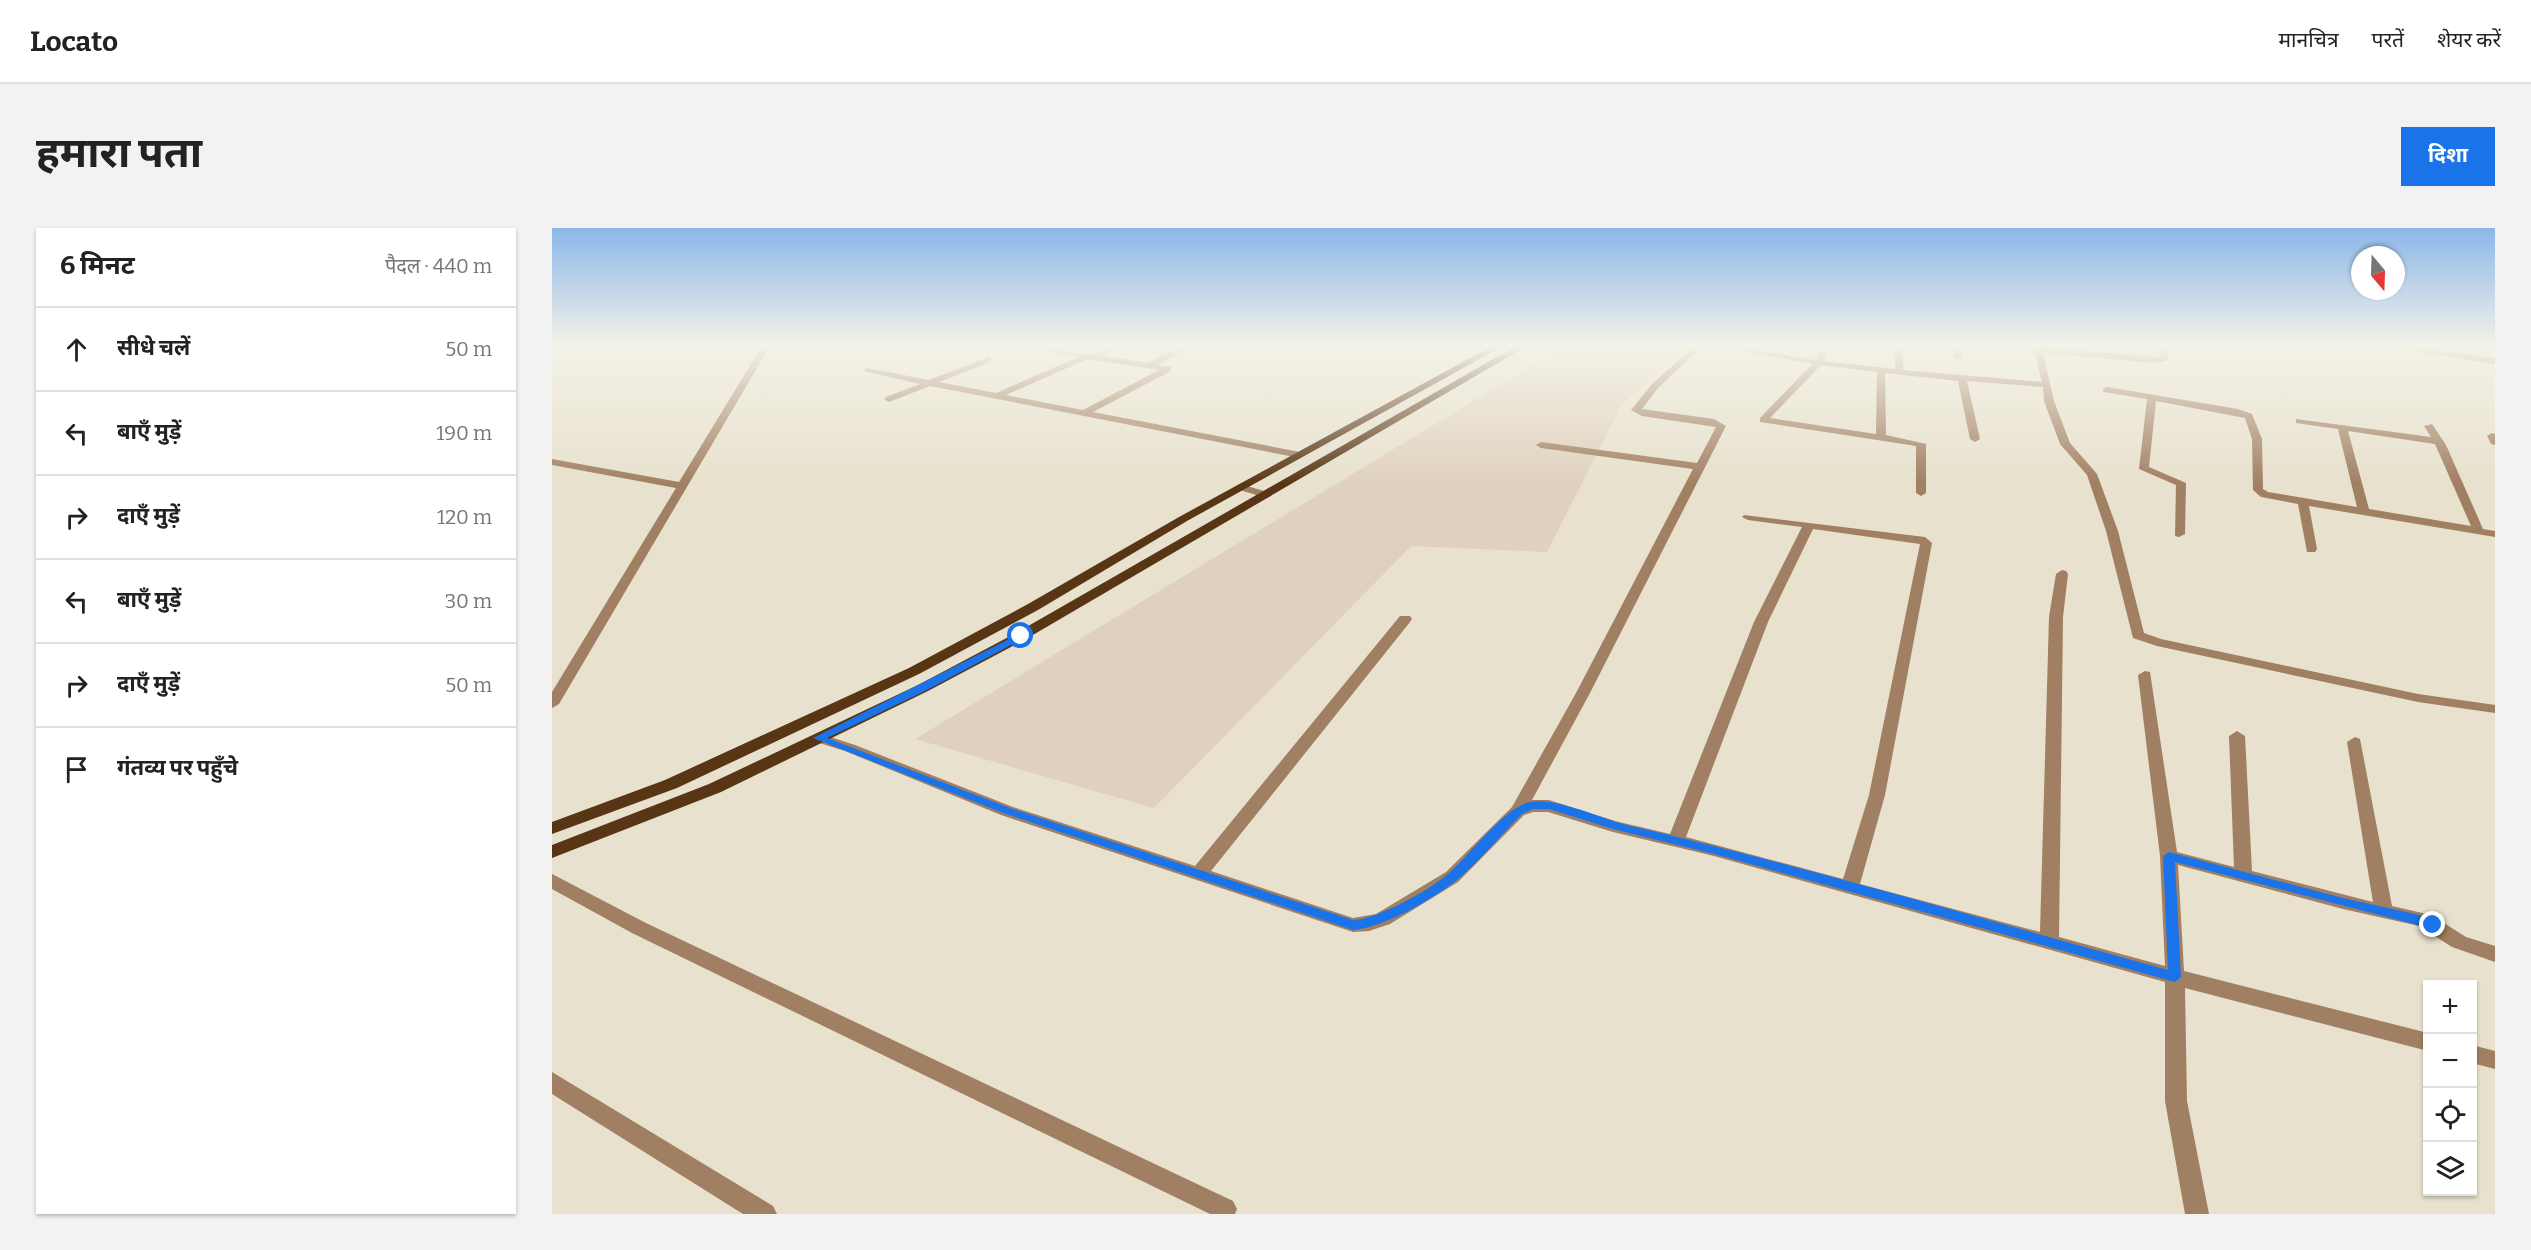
<!DOCTYPE html>
<html lang="hi">
<meta charset="utf-8">
<style>
:root{--surface:#fff;--page:#f2f2f2;--text:#222;--muted:#767676;--line:#e0e0e0;--accent:#1a73e8}
body{margin:0;font-family:Bitter,"Noto Sans Devanagari",serif;background:var(--page);color:var(--text)}
.controls{position:absolute;right:18px;bottom:18px;display:grid;overflow:hidden;border-radius:0px;box-shadow:0 2px 4px #0004}
.controls button{width:54px;height:54px;display:grid;place-items:center;padding:0;border:0;border-bottom:2px solid var(--line);background:var(--surface);color:var(--text);font:30px sans-serif}
.compass{position:absolute;left:1799px;top:18px;width:54px;height:54px;border-radius:50%;background:var(--surface);box-shadow:0 2px 4px #0004;rotate:161deg}
.stop{position:absolute;width:18px;height:18px;margin:-14px;border:4px solid #1a73e8;border-radius:50%;background:#fff}
.stop.end{background:#1a73e8;border-color:#fff;box-shadow:0 2px 6px #0008}
.list{margin:0;padding:0;list-style:none}
h2{display:flex;justify-content:space-between;align-items:center;height:78px;margin:0;padding:0 24px;font-size:26px}
h2 small{font-size:20px;font-weight:400;color:var(--muted)}
.list li{display:grid;grid-template-columns:39px 1fr auto;gap:18px;align-items:center;box-sizing:border-box;height:84px;padding:0 24px;border-top:2px solid var(--line)}
.list b{display:block;font-size:22px;white-space:nowrap}
.list em{font-size:20px;font-style:normal;color:var(--muted)}
.icon{flex:none;width:33px;height:33px;fill:none;stroke:currentColor;stroke-width:2;stroke-linecap:round;stroke-linejoin:round}
.map{position:relative;flex:none;width:1943px;height:986px;overflow:hidden;border-radius:0px}
header{display:flex;align-items:center;gap:36px;box-sizing:border-box;height:84px;padding:0 30px;background:var(--surface);border-bottom:2px solid var(--line)}
header strong{font-size:28px}
nav{display:flex;gap:33px;margin-inline-start:auto;font-size:21px}
.intro{display:flex;align-items:center;justify-content:space-between;box-sizing:border-box;height:144px;padding:0 36px}
h1{margin:0;font-size:42px}
.button{padding:15px 27px;border-radius:0px;background:var(--accent);color:#fff;font-size:21px;font-weight:700}
main{display:flex;gap:36px;padding:0 36px}
aside{flex:1;background:var(--surface);border-radius:0px;box-shadow:0 2px 4px #0004}
.map>svg:first-child{display:block}
.industrial{fill:#e0d1be}
.lines{fill:none;stroke-linecap:round;stroke-linejoin:round}
.minor{fill:#a17f62;fill-rule:evenodd}
.major{fill:#583615;fill-rule:evenodd}
.route{fill:#1a73e8}
</style>
<header>
<strong>Locato</strong>
<nav><a>मानचित्र</a><a>परतें</a><a>शेयर करें</a></nav>
</header>
<div class="intro"><h1>हमारा पता</h1><a class="button">दिशा</a></div>
<main>
<aside>
<h2>6 मिनट<small>पैदल · 440 m</small></h2>
<ul class="list">
<li><svg class="icon" aria-label="ahead" viewBox="0 0 24 24"><path d="M12 20V5M6 11l6-6 6 6"/></svg><div><b>सीधे चलें</b></div><em>50 m</em></li>
<li><svg class="icon" aria-label="left" viewBox="0 0 24 24"><path d="M17 20v-9H6M10 6l-5 5 5 5"/></svg><div><b>बाएँ मुड़ें</b></div><em>190 m</em></li>
<li><svg class="icon" aria-label="right" viewBox="0 0 24 24"><path d="M7 20v-9h11M14 6l5 5-5 5"/></svg><div><b>दाएँ मुड़ें</b></div><em>120 m</em></li>
<li><svg class="icon" aria-label="left" viewBox="0 0 24 24"><path d="M17 20v-9H6M10 6l-5 5 5 5"/></svg><div><b>बाएँ मुड़ें</b></div><em>30 m</em></li>
<li><svg class="icon" aria-label="right" viewBox="0 0 24 24"><path d="M7 20v-9h11M14 6l5 5-5 5"/></svg><div><b>दाएँ मुड़ें</b></div><em>50 m</em></li>
<li><svg class="icon" aria-label="arrive" viewBox="0 0 24 24"><path d="M6 21V4h12l-3 4 3 4H6"/></svg><div><b>गंतव्य पर पहुँचे</b></div></li>
</ul>
</aside>
<div class="map">
<svg width="1943" height="986" viewBox="0 0 1943 986">
<rect width="100%" height="100%" fill="#e7e1cd"/>
<!-- industrial -->
<path class="industrial" d="M1012 118H1140L1070 176 995 324 859 318 602 580 363 511Z"/>
<g class="lines">
<!-- minor -->
<path class="minor" d="M210 118H218L7 476 0 480V464L124 260 0 237V231L127 254Z
M469 118C493 118 516 126 540 126 550 126 558 118 571 118L552 128 595 135 630 118H641L605 137 619 139V143L541 184 748 224 753 227 748 230 378 158 337 174 332 171 334 169 368 156 311 143 315 140 377 152 436 129 439 130V134L387 154 444 165 526 129ZM536 131 607 142 531 182 454 167Z
M1142 118H1151L1106 160 1090 181 1162 191 1174 198 1038 465 980 572H997L1063 593 1118 606 1202 394 1250 299 1196 292 1190 289 1192 287 1373 309 1380 315 1333 567 1308 656 1488 704 1497 389 1504 346 1510 342 1514 343 1516 346 1511 389 1507 709 1613 738 1608 628 1586 447 1593 443 1598 444 1625 624 1682 639 1677 508 1685 503 1693 508 1700 643 1821 674 1795 514 1803 509 1808 511 1840 678 1879 687 1914 709 1943 718V734L1900 719 1867 698 1791 681 1626 637 1632 743 1876 805V823L1633 760 1635 873 1657 986H1633L1613 873V754L1162 628 1061 604 996 584H981L972 587 906 654 838 696 817 703 801 704 449 587 293 523 261 513 258 510 266 505 303 517 461 579 643 638 848 388H858L860 391 858 394 659 643 801 690 824 686 894 644 960 579 1024 465 1141 241 989 220 984 217 989 214 1145 235 1164 199 1090 188 1079 182 1100 156ZM1261 301 1368 316 1317 567 1291 651 1134 609 1216 394Z
M1161 118H1181L1264 132 1271 118H1279L1271 133 1343 141V118H1351V142L1490 154 1481 118 1604 129 1609 128V118H1617L1616 132 1604 135 1491 125 1502 173 1518 215 1545 246 1566 303 1592 405 1609 411 1866 466 1943 477V485L1866 474 1605 418 1581 410 1554 303 1535 247 1508 216 1492 173 1491 159 1415 153 1428 211 1423 214 1418 211 1406 153 1333 145 1334 207 1374 216V265L1369 268 1364 265V218L1208 194V190L1260 136ZM1269 137 1325 144 1324 206 1218 190Z
M1401 118H1409L1410 132 1403 130Z
M1828 118H1853L1943 130V136Z
M1555 159 1686 181 1700 186 1710 211 1711 261 1716 264 1805 279 1786 201 1744 195V191L1879 209 1872 198 1880 196 1894 217 1931 301 1943 303V309L1757 278 1765 321 1763 324H1755L1746 276 1709 269 1701 262 1700 211 1693 190 1604 173 1597 239 1634 255 1633 306 1627 309 1623 308 1624 257 1587 241 1595 171 1552 164 1550 162ZM1796 203 1883 216 1919 298 1817 281Z
M1940 205 1943 206V217L1939 216 1935 208Z
M688 256 719 265 720 267 715 270 684 261 683 259Z
M0 646 94 695 681 973 685 981 683 986H658L80 705 0 661Z
M1920 817 1943 823V841L1920 835Z
M0 844 221 978 225 986H191L0 866Z"/>
<!-- major -->
<path class="major" d="M940 118H951L635 293 486 382 367 446 125 560 0 606V594L113 552 357 440 476 376 627 289Z
M964 118H975L474 411 376 463 169 564 0 630V617L157 556 366 457 464 405Z"/>
</g>
<!-- sky -->
<linearGradient id="sky" x2="0" y2="1"><stop stop-color="#8bb7e8"/><stop offset="0.46" stop-color="#f4f2e8"/><stop offset="1" stop-color="#f4f2e8" stop-opacity="0"/></linearGradient>
<rect width="1943" height="256" fill="url(#sky)"/>
<!-- route -->
<path class="route" d="M469 405 473 408 472 410 375 462 275 510 458 580 801 692C826 691 878 662 897 645 919 626 951 580 978 574 1006 569 1051 592 1079 598 1259 640 1437 693 1616 742L1611 628 1617 624 1791 670 1872 688 1887 697 1881 701 1623 634 1629 749 1623 754 1162 626 1061 601 997 581H981L970 586C949 607 928 633 905 652 881 671 831 700 801 702L451 585 261 510Z"/>
</svg>
<div class="controls">
<button>+</button>
<button>−</button>
<button><svg class="icon" aria-label="locate" viewBox="0 0 24 24"><circle cx="12" cy="12" r="6"/><path d="M12 2v4M12 18v4M2 12h4M18 12h4"/></svg></button>
<button><svg class="icon" aria-label="layers" viewBox="0 0 24 24"><path d="M12 4l9 5-9 5-9-5zM3 14l9 5 9-5"/></svg></button>
</div>
<svg class="compass" viewBox="-18 -18 36 36"><path d="M0-13l5 13h-10z" fill="#e53935"/><path d="M0 13l5-13h-10z" fill="#767676"/></svg>
<div class="stop" style="left:469px;top:408px"></div>
<div class="stop end" style="left:1881px;top:697px"></div>
</div>
</main>
